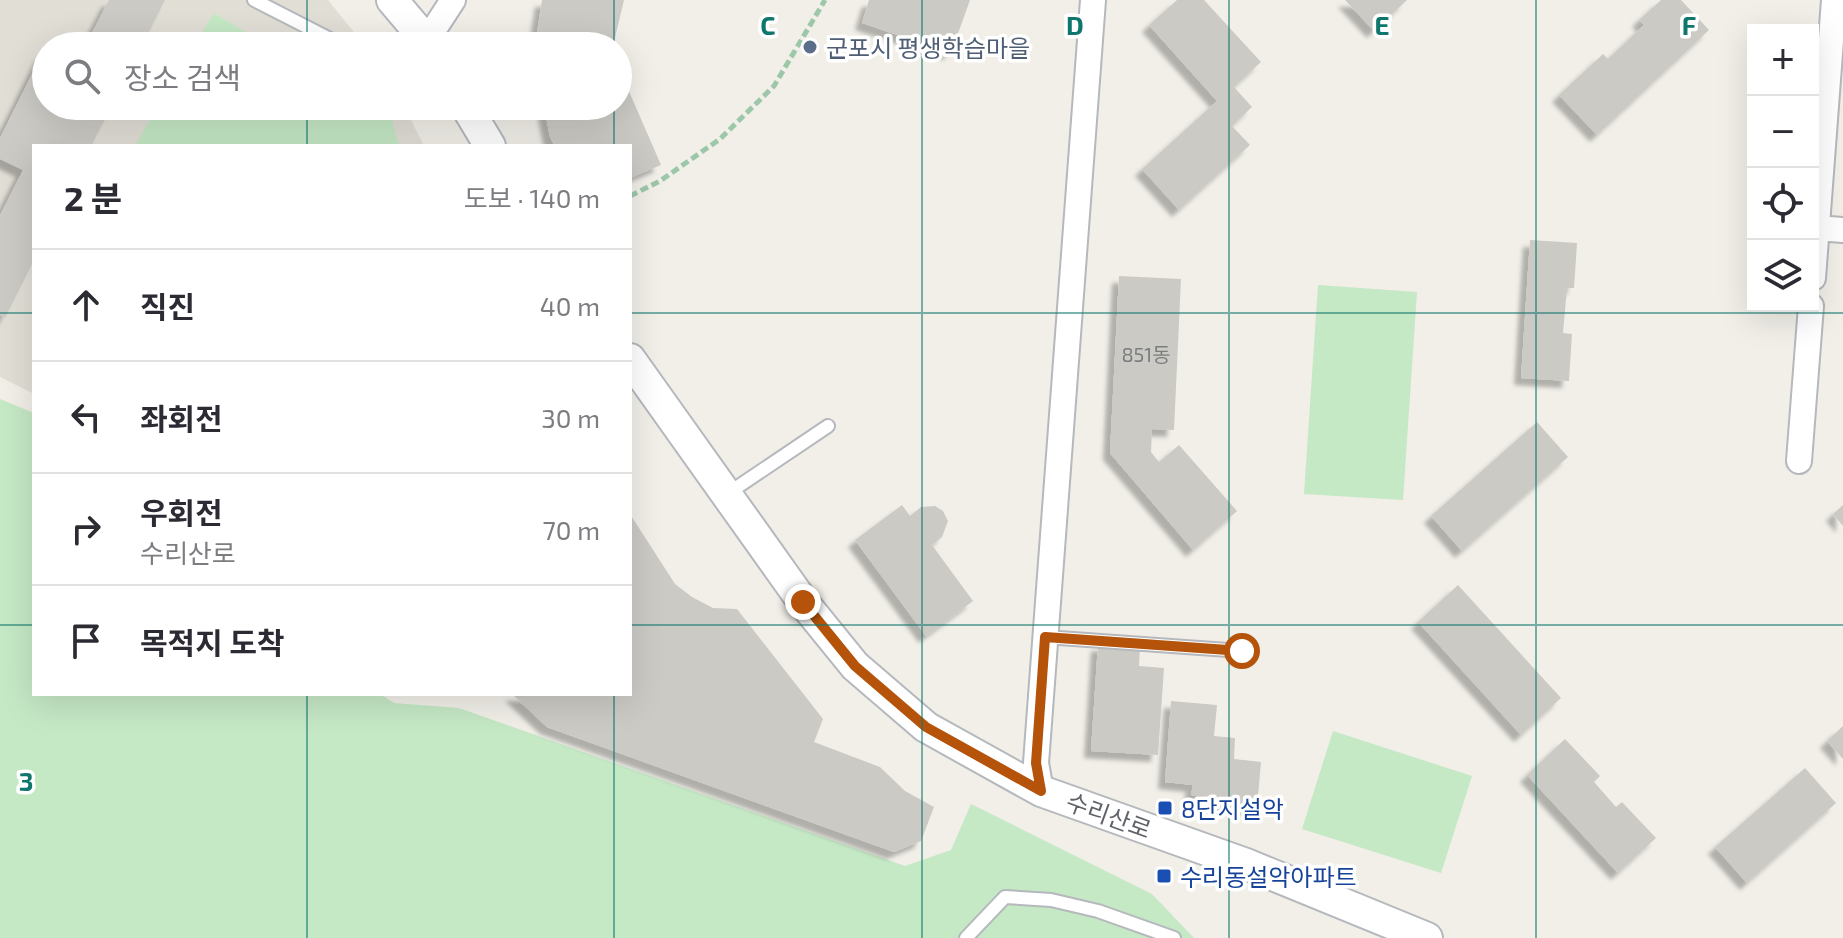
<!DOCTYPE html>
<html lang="ko">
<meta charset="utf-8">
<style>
:root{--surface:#fff;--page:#f7f7f7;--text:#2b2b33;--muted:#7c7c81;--line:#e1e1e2}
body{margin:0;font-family:"Exo 2","Noto Sans KR",sans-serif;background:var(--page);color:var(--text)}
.controls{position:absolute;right:24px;top:24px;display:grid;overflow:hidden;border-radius:0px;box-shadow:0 8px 32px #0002}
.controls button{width:72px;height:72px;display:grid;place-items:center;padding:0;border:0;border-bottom:2px solid var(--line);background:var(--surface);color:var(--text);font:40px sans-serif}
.stop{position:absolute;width:24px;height:24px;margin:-18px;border:6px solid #b45309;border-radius:50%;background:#fff}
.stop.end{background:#b45309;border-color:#fff;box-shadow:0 2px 8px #0008}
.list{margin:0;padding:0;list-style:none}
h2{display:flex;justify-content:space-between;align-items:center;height:104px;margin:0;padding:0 32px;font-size:34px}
h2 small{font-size:26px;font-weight:400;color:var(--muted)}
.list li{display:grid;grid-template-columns:52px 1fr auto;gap:24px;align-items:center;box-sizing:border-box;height:112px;padding:0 32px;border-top:2px solid var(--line)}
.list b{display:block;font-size:30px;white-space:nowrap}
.list p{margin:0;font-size:26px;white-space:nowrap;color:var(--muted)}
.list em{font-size:26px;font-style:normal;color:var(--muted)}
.icon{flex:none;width:44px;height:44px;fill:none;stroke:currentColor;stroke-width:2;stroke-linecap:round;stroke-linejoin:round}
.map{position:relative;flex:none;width:1843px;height:938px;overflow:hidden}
.search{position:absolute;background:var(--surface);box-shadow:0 8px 32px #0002;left:32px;top:32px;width:600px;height:88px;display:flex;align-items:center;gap:20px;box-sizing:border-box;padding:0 28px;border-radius:44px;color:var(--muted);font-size:30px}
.panel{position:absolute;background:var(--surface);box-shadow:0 8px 32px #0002;left:32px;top:144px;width:600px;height:552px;border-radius:0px}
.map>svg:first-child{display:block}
.education{fill:#e1ded6}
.green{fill:#c5e8c5}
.building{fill:#cccac5;filter:url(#shadow)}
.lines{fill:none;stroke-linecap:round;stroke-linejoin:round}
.service-casing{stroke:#b5b8bc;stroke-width:16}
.minor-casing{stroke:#b5b8bc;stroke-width:28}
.tertiary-casing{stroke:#b5b8bc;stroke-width:34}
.path{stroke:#9cc7a9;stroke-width:5;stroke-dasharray:8 4;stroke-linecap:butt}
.service{stroke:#fff;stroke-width:12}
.minor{stroke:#fff;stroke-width:24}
.tertiary{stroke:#fff;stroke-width:30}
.route{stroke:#b45309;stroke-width:10}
.grid{fill:none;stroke:#0f766e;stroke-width:2;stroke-opacity:0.55}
.service-dot{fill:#5c6f8a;stroke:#fff;stroke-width:3}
.transit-dot{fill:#1a4fb4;stroke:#fff;stroke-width:3}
.labels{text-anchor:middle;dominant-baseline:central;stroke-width:7;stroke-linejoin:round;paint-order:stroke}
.number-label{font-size:20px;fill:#7a7d7f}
.service-label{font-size:24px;fill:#4e5e75;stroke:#fff;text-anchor:start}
.transit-label{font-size:24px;fill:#164399;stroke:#fff;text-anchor:start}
.street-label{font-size:24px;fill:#5f6368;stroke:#fff}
.grid-label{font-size:26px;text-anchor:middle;font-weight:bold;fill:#0f766e;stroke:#fff;stroke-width:7;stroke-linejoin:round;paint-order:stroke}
</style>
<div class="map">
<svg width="1843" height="938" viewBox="0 0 1843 938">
<defs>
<filter id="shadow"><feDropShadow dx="-7" dy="7" stdDeviation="2" flood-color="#0004"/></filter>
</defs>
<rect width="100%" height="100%" fill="#f1efe8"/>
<!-- education -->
<path class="education" d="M0 0H328L365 46H46V106H404L424 146H34V394L0 377Z"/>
<!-- green -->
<path class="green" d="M214 13 269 46H194Z
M158 106H370L392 119 399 146H135Z
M1318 285 1417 292 1403 500 1304 494Z
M0 399 34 413V694H380L394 703 459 708 905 866 951 850 971 804 1152 894 1194 938H0Z
M1333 731 1472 776 1441 873 1302 829Z"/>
<!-- building -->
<path class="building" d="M109 0H165L142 46H85Z
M542 0H624L613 46H535Z
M869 0H970L951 53 862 23Z
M1177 0H1204L1261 62 1234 87 1252 107 1232 126 1250 145 1179 210 1142 169 1217 101 1149 25Z
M1345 0H1407L1374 31Z
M1661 0H1681L1709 30 1597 135 1559 95 1603 54 1608 59 1644 25 1639 20Z
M42 54 46 56V106H112L91 146H34V260L5 318 0 315V215L23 170 0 159V138Z
M618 66 661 165 630 178V146H555L550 137 544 106H618Z
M1530 240 1577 243 1574 288H1567L1563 333 1572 334 1569 381 1521 378Z
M1119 276 1181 279 1174 430 1152 429 1151 452 1159 462 1179 445 1237 511 1193 550 1110 453Z
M1537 422 1568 457 1462 551 1431 516Z
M902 505 910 516 921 507 935 506 943 511 948 521 942 537 932 545 973 601 926 636 855 540Z
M1843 505V526L1833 514Z
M630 514 675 584 692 597 713 608 737 609 823 719 814 742 880 767 905 791 934 807 921 841 894 852 547 727 512 694H630Z
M1458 585 1561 698 1521 735 1418 622Z
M1098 644 1140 647 1139 666 1164 668 1158 755 1091 751Z
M1171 701 1217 705 1214 736 1235 738 1234 759 1261 762 1257 808 1218 805 1219 797 1191 795 1193 785 1165 782Z
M1843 726V759L1827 741Z
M1565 739 1600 776 1594 782 1616 807 1622 802 1656 838 1618 873 1527 775Z
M1805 768 1836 803 1747 883 1715 847Z"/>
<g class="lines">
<defs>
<path id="service" d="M254 0 340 44 354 46
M364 46 424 40
M727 494 828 426
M1045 637 1242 651
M966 938 1005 897 1051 900 1098 911 1174 938"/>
<path id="minor" d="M427 40 453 0
M1817 228 1843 230
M1813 278 1834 0
M1799 461 1811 306
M1041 791 1036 763 1093 0"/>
<path id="tertiary" d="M392 0 431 46
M466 106 490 146
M630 359 803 602 855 666 926 727 1041 791 1246 864 1427 938"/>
</defs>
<!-- service casing -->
<use href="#service" class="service-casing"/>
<!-- minor casing -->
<use href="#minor" class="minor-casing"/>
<!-- tertiary casing -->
<use href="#tertiary" class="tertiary-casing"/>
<!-- path -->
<path class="path" d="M630 196 660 181 720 139 774 86 825 0"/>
<!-- service -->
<use href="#service" class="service"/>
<!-- minor -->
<use href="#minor" class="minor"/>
<!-- tertiary -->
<use href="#tertiary" class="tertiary"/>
</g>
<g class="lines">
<!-- route -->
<path class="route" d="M803 602 855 666 926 727 1041 791 1036 763 1045 637 1242 651"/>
</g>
<!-- grid -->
<path class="grid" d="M307 0V46M614 0V46M922 0V938M1229 0V938M1536 0V938M307 106V146M614 106V146M0 313H34M630 313H1843M0 625H34M630 625H1843M307 694V938M614 694V938"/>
<!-- markers -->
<circle class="service-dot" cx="810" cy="47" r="8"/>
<g class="transit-dot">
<rect x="1157" y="800" width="16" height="16" rx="4"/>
<rect x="1156" y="868" width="16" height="16" rx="4"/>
</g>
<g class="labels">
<!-- number labels -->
<g class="number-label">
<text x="1146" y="354">851동</text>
</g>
<!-- service labels -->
<g class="service-label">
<text x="826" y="47">군포시 평생학습마을</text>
</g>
<!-- transit labels -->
<g class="transit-label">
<text x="1181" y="808">8단지설악</text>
<text x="1180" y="876">수리동설악아파트</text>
</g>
<!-- street labels -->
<g class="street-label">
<text transform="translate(1109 815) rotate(20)">수리산로</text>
</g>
</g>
<g class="grid-label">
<text x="768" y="35">C</text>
<text x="1075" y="35">D</text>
<text x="1382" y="35">E</text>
<text x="1689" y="35">F</text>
<text x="26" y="791">3</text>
</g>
</svg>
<div class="controls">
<button>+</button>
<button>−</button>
<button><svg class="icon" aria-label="locate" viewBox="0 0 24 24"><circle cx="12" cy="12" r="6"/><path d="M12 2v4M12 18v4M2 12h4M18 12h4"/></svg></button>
<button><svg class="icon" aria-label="layers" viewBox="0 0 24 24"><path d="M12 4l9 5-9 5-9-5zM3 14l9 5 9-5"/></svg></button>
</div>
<div class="stop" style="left:1242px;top:651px"></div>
<div class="stop end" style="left:803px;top:602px"></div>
<div class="search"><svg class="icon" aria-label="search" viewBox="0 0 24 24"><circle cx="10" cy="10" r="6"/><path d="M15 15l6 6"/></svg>장소 검색</div>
<section class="panel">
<h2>2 분<small>도보 · 140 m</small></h2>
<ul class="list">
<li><svg class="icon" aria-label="ahead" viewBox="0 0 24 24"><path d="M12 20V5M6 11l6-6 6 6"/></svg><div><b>직진</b></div><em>40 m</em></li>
<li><svg class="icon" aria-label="left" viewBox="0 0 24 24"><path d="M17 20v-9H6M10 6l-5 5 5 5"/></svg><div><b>좌회전</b></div><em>30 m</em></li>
<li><svg class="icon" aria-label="right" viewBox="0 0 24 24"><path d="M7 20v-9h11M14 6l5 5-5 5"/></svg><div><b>우회전</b><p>수리산로</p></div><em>70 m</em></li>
<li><svg class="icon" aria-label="arrive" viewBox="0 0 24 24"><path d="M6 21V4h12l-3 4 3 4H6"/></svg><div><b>목적지 도착</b></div></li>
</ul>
</section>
</div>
